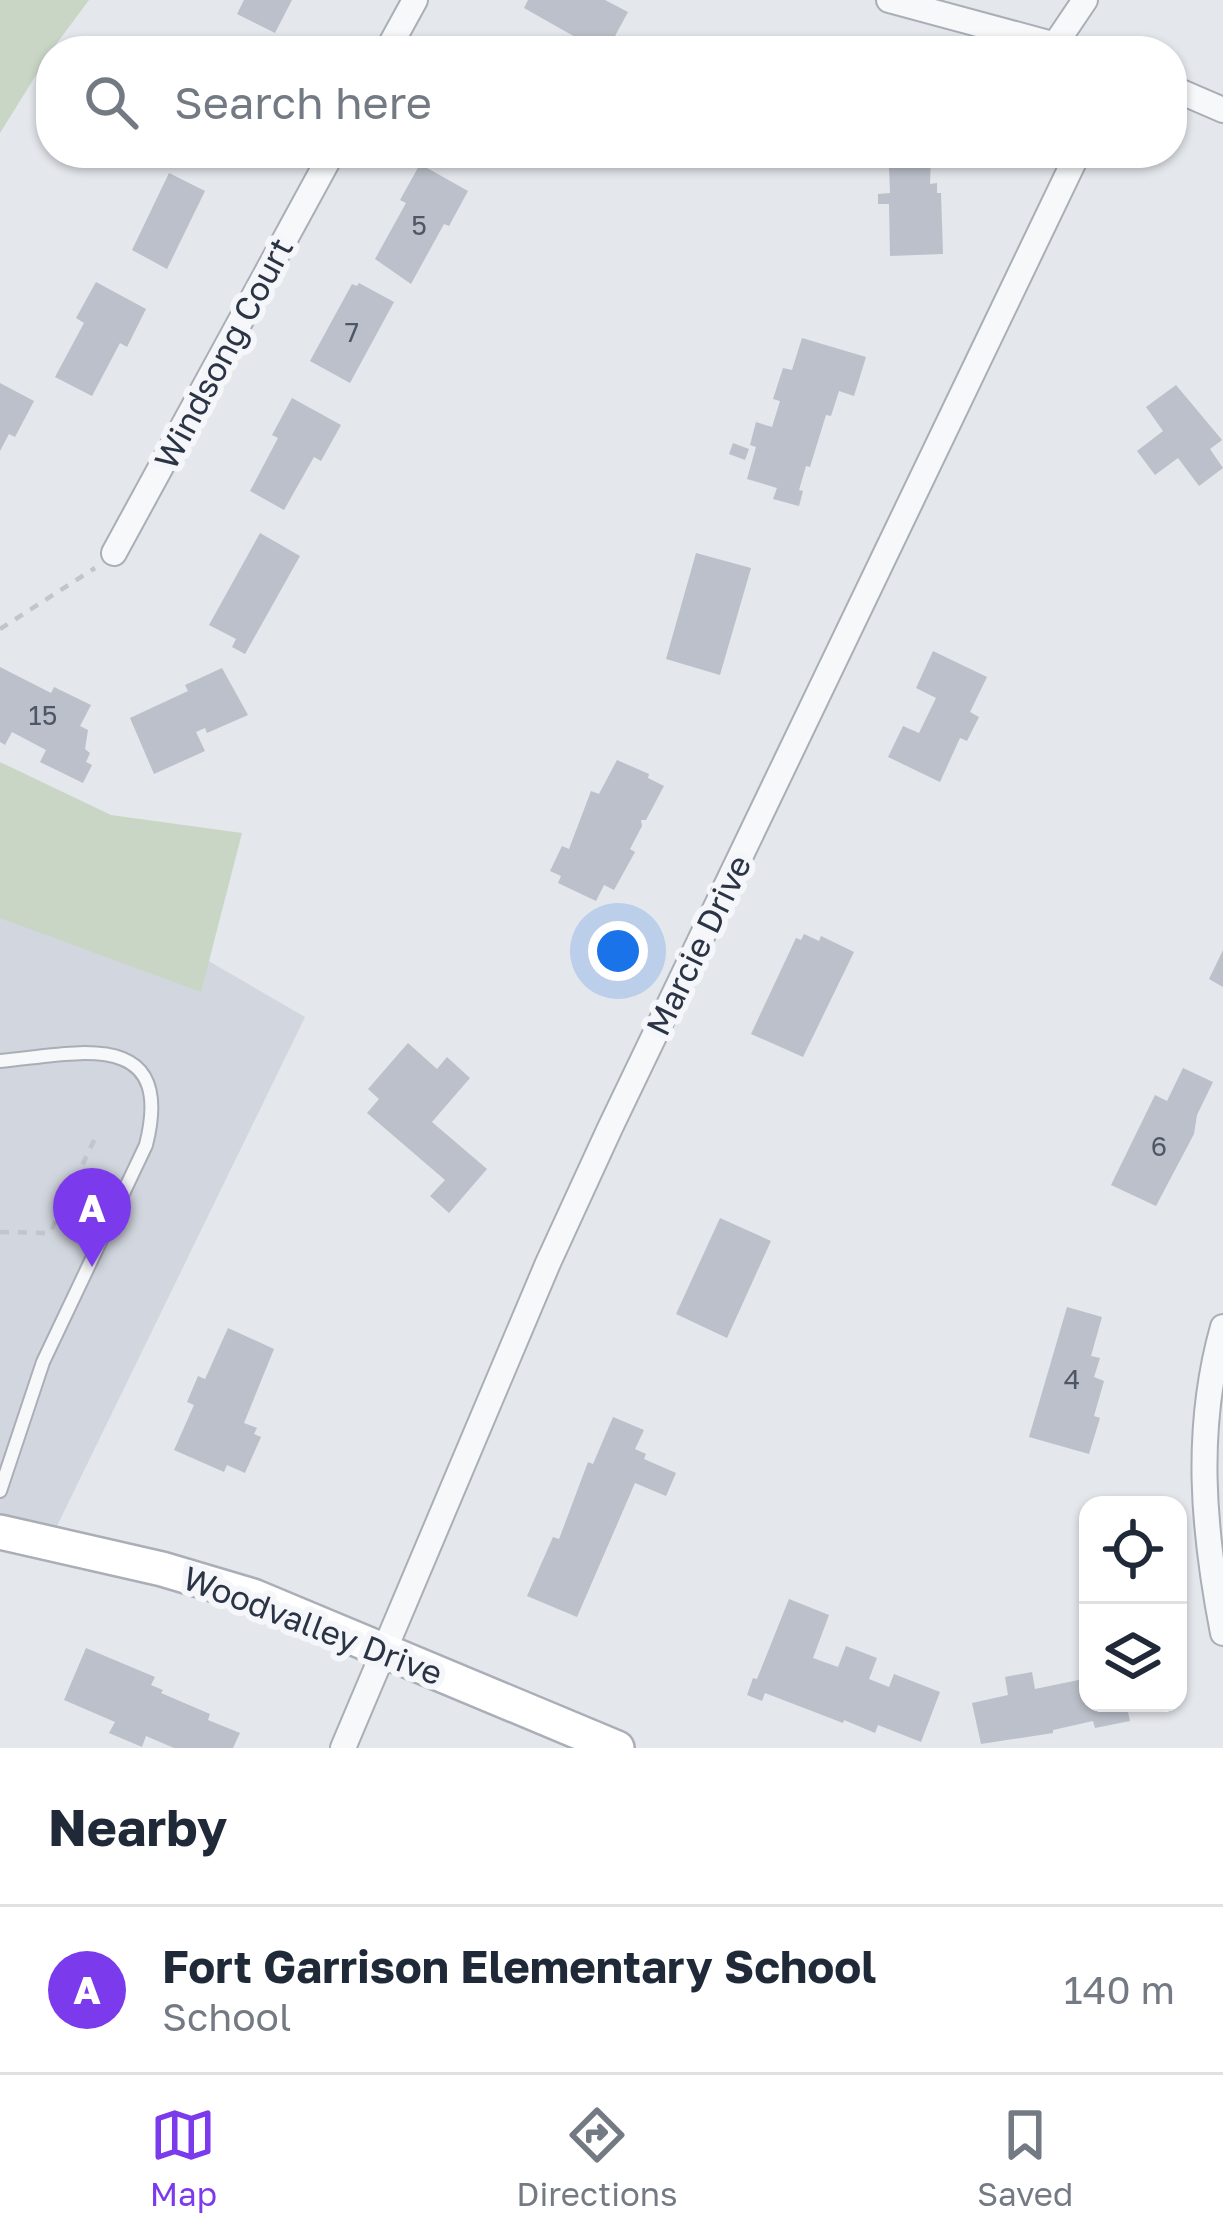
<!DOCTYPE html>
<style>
:root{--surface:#fff;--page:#f2f2f3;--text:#1f2937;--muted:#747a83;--line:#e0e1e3;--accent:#7c3aed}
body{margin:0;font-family:"Golos Text",sans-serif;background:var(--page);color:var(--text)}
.controls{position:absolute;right:36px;bottom:36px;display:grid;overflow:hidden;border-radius:24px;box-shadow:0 3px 9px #0004}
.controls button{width:108px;height:108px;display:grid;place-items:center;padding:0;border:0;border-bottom:3px solid var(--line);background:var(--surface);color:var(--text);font:60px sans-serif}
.you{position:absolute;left:618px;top:951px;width:42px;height:42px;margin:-30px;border:9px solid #fff;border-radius:50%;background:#1a73e8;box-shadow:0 0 0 18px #1a73e833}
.badge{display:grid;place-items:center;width:78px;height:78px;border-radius:50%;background:var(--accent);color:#fff;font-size:39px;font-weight:700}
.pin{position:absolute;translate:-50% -99px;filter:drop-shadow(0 3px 6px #0008)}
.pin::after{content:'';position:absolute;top:63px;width:42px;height:36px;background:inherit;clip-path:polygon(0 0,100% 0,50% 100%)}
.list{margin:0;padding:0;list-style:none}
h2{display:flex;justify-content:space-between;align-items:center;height:156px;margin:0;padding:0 48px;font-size:51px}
h2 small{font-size:39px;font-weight:400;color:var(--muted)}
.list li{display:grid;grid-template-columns:78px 1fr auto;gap:36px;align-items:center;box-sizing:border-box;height:168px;padding:0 48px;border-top:3px solid var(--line)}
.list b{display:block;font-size:45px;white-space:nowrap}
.list p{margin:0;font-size:39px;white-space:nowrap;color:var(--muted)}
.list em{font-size:39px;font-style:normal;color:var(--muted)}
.icon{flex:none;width:66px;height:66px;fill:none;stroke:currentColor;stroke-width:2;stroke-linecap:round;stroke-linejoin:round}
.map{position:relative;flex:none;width:1223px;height:1748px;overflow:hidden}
.search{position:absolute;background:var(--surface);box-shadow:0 3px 9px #0004;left:36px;right:36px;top:36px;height:132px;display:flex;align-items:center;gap:30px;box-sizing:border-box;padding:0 42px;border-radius:48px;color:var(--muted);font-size:45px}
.sheet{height:324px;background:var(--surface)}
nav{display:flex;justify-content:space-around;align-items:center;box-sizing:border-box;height:168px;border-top:3px solid var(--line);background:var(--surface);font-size:33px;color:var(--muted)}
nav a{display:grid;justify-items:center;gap:6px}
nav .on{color:var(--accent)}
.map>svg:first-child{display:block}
.built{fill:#d2d6de}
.green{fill:#c9d6c5}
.building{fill:#bbc0ca}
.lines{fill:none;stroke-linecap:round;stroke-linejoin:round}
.lane-casing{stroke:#a9aeb7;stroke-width:16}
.street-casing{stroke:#a9aeb7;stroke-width:28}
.secondary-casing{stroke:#a9aeb7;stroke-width:38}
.path{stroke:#c2c5cb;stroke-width:4.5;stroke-dasharray:9 9;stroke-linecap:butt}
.lane{stroke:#f7f8fa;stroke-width:12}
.street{stroke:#f7f8fa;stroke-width:24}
.secondary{stroke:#fff;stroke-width:33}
.labels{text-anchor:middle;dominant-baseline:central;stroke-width:12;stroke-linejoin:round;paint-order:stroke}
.number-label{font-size:27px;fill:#4f5766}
.street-label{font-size:33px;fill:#2b3445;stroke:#f4f6f9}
</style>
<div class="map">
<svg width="1223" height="1748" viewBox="0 0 1223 1748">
<rect width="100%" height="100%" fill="#e4e7ec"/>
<!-- built -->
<path class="built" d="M0 840 305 1017 56 1528 0 1516Z"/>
<!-- green -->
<path class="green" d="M0 0H89L51 51 0 133Z
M0 762 111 815 242 833 201 992 0 918Z"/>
<!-- building -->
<path class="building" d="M244 0H292L275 33 237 14Z
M528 0H605L628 12 607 51H600L524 8Z
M205 37 224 47V51H192L197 40Z
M874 153H931L930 184 937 183V193H941L943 254 890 256 889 204H878V194L890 193 889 167 875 168Z
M420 164 468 191 449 226 444 224 411 284 375 259 406 203 400 200Z
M169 173 205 191 167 269 132 250Z
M96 282 146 309 127 347 120 343 92 396 55 377 84 323 76 318Z
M359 283 394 302 350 383 310 361 352 284 357 286Z
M802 338 866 357 854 396 839 391 831 416 826 415 810 467 806 466 799 490 803 491 799 506 773 499 777 488 747 479 756 447 750 445 756 422 772 427 780 401 773 399 783 368 792 370Z
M0 383 34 401 15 437 9 434 0 451Z
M1176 385 1222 440 1210 449 1223 468 1199 486 1178 458 1155 475 1137 451 1163 431 1146 407Z
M292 398 341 425 321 461 314 457 284 510 250 491 278 438 272 435Z
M733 443 749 449 745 460 729 454Z
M260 533 300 556 245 654 232 647 236 639 209 625Z
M696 553 751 568 720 675 666 659Z
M933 651 987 677 970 712 979 717 967 741 960 738 940 782 888 757 903 726 919 733 936 698 916 688Z
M0 667 51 693 54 687 91 705 80 726 88 730 85 749 90 753 86 762 92 765 83 783 40 762 46 750 12 732 5 745 0 742Z
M222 668 248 715 207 733 205 728 196 732 205 751 154 774 130 718 188 691 185 685Z
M617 760 649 774 648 778 664 786 646 820H641L642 826 630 849 635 852 614 890 604 885 596 901 558 883 561 876 550 871 562 846 569 849 591 791 599 794Z
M804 934 819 941 821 936 854 952 803 1057 751 1034 796 938 801 940Z
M1223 950V987L1209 979Z
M408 1043 437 1069 447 1057 470 1078 432 1122 487 1169 449 1213 430 1196 445 1180 367 1113 379 1099 368 1089Z
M1183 1068 1213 1082 1197 1115 1194 1134 1156 1206 1111 1185 1155 1095 1167 1101Z
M720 1218 771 1241 727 1338 676 1314Z
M1067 1307 1102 1317 1091 1356 1100 1358 1094 1377 1104 1381 1094 1416 1100 1418 1089 1454 1029 1437Z
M228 1328 274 1349 244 1423 257 1428 254 1434 261 1437 245 1473 227 1465 224 1472 174 1450 194 1405 187 1402 198 1376 205 1379Z
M613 1417 644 1430 635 1449 646 1454 644 1459 676 1473 666 1496 635 1483 577 1617 527 1596 553 1537 559 1539 588 1462 593 1464Z
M789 1599 829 1615 813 1658 838 1667 846 1646 877 1658 869 1679 889 1687 894 1674 940 1692 921 1742 878 1725 875 1733 844 1720 843 1723 765 1693 762 1701 747 1695 753 1678 757 1679Z
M86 1648 155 1677 151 1685 163 1690 161 1693 210 1714 208 1720 240 1733 233 1748H174L146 1736 142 1747 109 1733 115 1722 64 1700Z
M1032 1672 1035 1689 1088 1678V1703H1142L1144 1710 1128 1712 1130 1721 1095 1728 1093 1721 1053 1730V1733L981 1744 972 1703 1008 1695 1005 1677Z"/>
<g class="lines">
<defs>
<path id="lane" d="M0 1061C75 1054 176 1026 146 1145L43 1362 0 1491"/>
<path id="street" d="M889 0 1078 51
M1056 43 1085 0
M387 51 415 0
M1172 88 1223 110
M114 553 332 153
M1223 1327C1194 1430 1203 1530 1223 1633
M343 1748 548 1263 610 1128 1078 153"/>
<path id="secondary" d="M0 1532 162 1569 253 1596 617 1748"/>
</defs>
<!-- lane casing -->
<use href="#lane" class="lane-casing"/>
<!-- street casing -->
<use href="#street" class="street-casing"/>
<!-- secondary casing -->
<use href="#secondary" class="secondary-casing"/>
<!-- path -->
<path class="path" d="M0 629 95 568
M0 1232 50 1233 97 1134"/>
<!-- lane -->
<use href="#lane" class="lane"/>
<!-- street -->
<use href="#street" class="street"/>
<!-- secondary -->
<use href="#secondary" class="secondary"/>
</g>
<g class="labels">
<!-- number labels -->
<g class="number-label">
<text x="419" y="225">5</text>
<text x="352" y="332">7</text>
<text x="43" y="715">15</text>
<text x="1159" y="1146">6</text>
<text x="1072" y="1379">4</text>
</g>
<!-- street labels -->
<g class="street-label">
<text transform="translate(223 353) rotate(-62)">Windsong Court</text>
<text transform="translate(698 945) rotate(-64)">Marcie Drive</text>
<text transform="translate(313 1625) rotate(21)">Woodvalley Drive</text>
</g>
</g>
</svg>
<div class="controls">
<button><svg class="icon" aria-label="locate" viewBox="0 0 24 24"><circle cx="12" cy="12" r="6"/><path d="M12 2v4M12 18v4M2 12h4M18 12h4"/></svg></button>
<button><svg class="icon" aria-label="layers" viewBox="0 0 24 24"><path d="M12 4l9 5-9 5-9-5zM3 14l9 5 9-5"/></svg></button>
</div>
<div class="you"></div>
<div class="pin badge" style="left:92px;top:1267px">A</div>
<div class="search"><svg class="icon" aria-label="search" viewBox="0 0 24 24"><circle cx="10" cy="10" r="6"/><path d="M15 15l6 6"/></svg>Search here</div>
</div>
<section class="sheet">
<h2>Nearby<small></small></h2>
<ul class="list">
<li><span class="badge">A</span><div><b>Fort Garrison Elementary School</b><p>School</p></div><em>140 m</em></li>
</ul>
</section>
<nav>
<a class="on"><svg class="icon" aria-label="map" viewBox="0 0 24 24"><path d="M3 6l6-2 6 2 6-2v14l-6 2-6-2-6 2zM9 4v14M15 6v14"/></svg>Map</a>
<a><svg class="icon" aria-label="directions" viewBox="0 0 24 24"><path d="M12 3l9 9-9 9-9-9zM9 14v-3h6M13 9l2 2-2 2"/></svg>Directions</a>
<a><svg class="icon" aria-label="saved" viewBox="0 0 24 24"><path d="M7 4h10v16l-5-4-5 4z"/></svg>Saved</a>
</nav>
